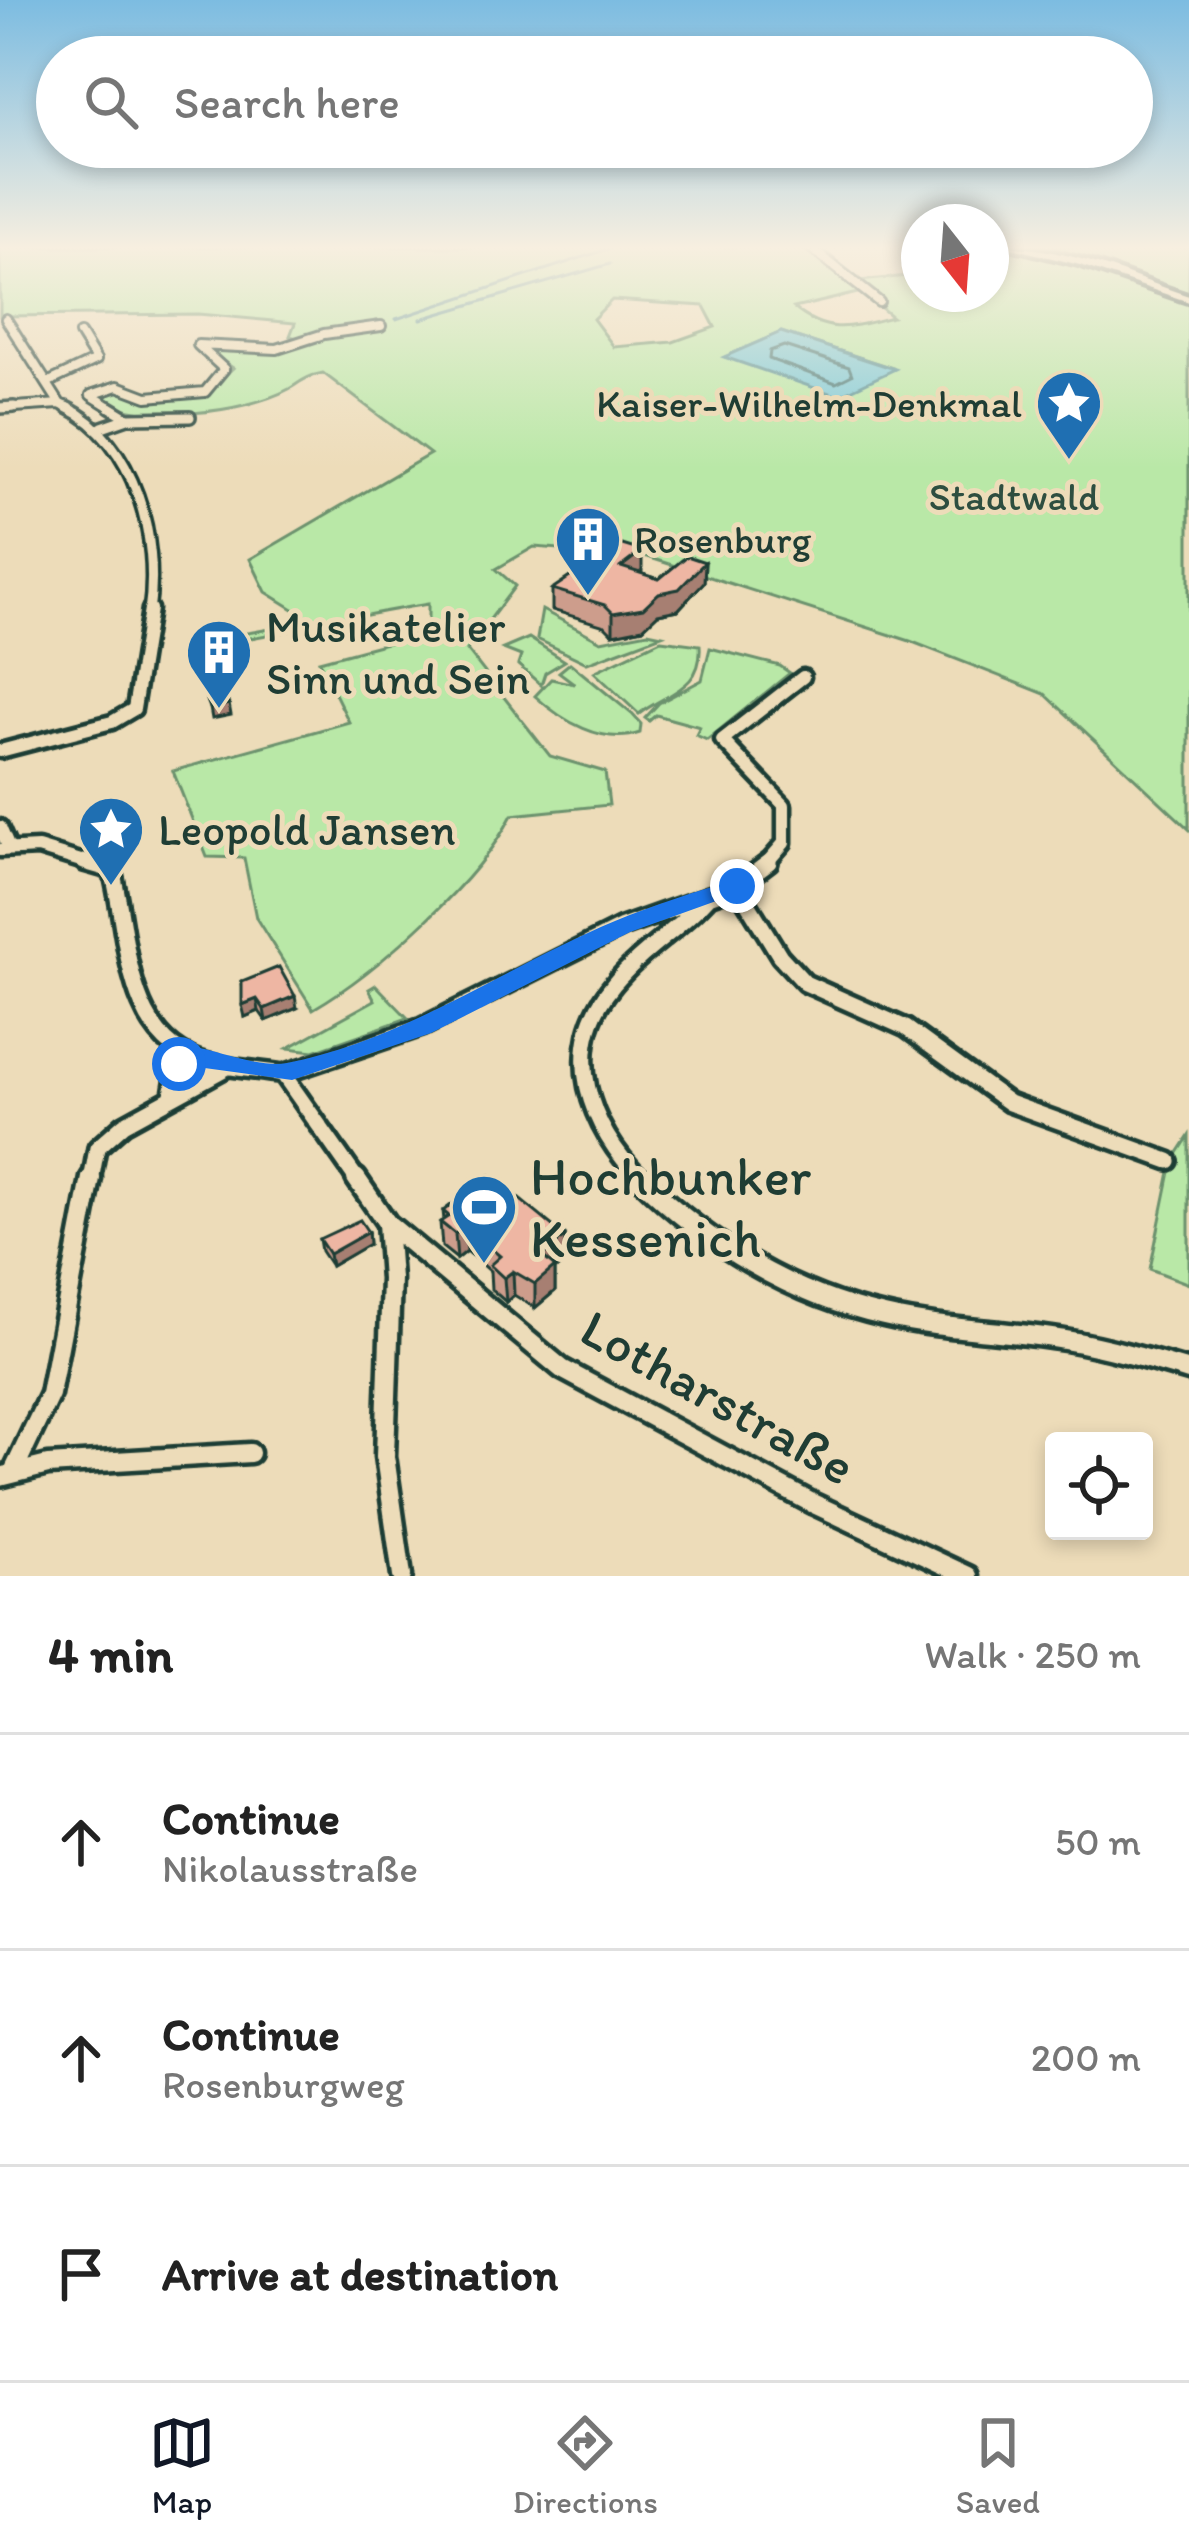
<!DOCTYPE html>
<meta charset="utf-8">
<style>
:root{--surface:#fff;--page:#f6f6f6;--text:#222;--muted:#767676;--line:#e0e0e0;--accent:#111827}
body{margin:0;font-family:Itim,sans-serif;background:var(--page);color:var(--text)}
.controls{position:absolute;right:36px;bottom:36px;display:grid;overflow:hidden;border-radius:12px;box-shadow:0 6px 18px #0003}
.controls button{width:108px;height:108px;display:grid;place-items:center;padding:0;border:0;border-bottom:3px solid var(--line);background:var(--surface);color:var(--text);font:60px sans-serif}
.compass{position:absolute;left:901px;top:204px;width:108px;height:108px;border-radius:50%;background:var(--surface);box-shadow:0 6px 18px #0003;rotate:163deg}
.stop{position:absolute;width:36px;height:36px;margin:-27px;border:9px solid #1a73e8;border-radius:50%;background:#fff}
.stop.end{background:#1a73e8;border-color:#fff;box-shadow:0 3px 12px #0008}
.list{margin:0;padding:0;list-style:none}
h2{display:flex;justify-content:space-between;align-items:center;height:156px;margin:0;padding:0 48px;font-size:51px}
h2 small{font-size:39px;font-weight:400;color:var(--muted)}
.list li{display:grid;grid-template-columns:78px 1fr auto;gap:36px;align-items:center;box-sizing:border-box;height:216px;padding:0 48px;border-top:3px solid var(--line)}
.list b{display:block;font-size:45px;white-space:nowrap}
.list p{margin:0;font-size:39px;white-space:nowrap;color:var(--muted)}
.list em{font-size:39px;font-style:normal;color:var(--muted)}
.icon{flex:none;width:66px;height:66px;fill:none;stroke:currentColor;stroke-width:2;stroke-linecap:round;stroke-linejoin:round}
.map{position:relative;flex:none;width:1189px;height:1576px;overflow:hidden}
.search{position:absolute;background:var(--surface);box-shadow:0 6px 18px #0003;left:36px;right:36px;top:36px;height:132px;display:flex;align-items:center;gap:30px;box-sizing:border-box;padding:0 42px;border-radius:66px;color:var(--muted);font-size:45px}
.sheet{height:804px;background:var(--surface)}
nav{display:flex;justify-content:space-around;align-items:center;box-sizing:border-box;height:168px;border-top:3px solid var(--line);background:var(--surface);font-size:33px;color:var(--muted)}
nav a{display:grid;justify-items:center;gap:6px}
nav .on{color:var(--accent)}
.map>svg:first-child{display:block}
.green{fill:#b9e8a7;stroke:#6c926e;stroke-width:3;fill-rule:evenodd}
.water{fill:#7ac9d7;stroke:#569196;stroke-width:3}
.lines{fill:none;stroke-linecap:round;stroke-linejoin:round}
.shore{stroke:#437575;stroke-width:3}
.stream{stroke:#569196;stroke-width:3}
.minor-far4-casing{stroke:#1f3d34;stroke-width:14}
.minor-far3-casing{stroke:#1f3d34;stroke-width:16}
.minor-far2-casing{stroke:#1f3d34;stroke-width:21}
.minor-far1-casing{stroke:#1f3d34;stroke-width:24}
.minor-casing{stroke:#1f3d34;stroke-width:27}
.tertiary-casing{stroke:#1f3d34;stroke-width:9}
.minor-far4{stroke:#eddcb9;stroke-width:8}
.minor-far3{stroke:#eddcb9;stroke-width:9}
.minor-far2{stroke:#eddcb9;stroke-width:12}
.minor-far1{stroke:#eddcb9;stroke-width:15}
.minor{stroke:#eddcb9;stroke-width:18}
.tertiary{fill:#eddcb9;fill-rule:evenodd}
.wall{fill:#cd9d8c;stroke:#1f3d34;stroke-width:3}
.shaded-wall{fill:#a77f72;stroke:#1f3d34;stroke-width:3}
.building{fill:#eeb6a3;stroke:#1f3d34;stroke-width:3}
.route{fill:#1a73e8}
.labels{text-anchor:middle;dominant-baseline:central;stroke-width:10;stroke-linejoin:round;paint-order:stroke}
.far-poi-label{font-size:39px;fill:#1f3d34;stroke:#eddcb9;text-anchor:end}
.far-park-label{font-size:39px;fill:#2e4e40;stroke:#eddcb9}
.poi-label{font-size:45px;fill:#1f3d34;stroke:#eddcb9;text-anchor:start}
.near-poi-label{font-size:54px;fill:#1f3d34;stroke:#eddcb9;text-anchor:start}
.near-street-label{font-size:54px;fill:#1f3d34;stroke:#eddcb9}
</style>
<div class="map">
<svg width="1189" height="1576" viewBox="0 0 1189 1576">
<rect width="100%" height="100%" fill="#eddcb9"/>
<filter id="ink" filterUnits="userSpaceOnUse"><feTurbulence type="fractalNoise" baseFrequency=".00833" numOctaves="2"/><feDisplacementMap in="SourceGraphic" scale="24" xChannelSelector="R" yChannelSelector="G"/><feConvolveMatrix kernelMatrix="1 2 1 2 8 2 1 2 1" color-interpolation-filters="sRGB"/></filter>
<g filter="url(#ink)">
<!-- green -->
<path class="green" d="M0 247H806L850 282 917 275 919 294H991V247H1189V829L1045 694 910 641 641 555 534 547 496 569 515 586 467 650 550 756 605 772 609 805 512 815C479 880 377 972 313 1009L256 918 244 858 207 857 173 771 349 722 319 661 428 632V604C362 614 298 631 232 641L230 636 276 628 303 615 266 592 250 559 430 454 323 373C307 376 302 381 289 389 245 413 140 426 97 397L119 390 140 399 202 397 233 368 204 348 261 351 306 341 290 336 295 323 198 314 0 316ZM862 292 892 317C851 327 828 336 794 308ZM612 300 704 306 715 327 673 342 614 347 593 319ZM781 332 893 368V369L725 357Z
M542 610 601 641 648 632 662 635 587 663 537 639Z
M529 638 565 661 545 673 541 685 518 665 521 656 503 649Z
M661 640 700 645C703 689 668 692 639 714L594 672Z
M710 648 780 666 790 673 707 740 696 735 700 727 656 715 649 721 645 718 659 703 702 680Z
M570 663 632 714 641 724 640 733C603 746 561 720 535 696L551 679 575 684 559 672Z
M376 985 408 1018 314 1051 288 1048 375 1000 369 989Z
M1189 1136V1284L1150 1269 1172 1162Z"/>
<!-- water -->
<path class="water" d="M781 332 895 369 838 396 724 357Z"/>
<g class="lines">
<!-- shore -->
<path class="shore" d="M784 346 849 367 852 375 836 383 769 359 770 351Z"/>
<!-- stream -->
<path class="stream" d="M396 319 614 247
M421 319 610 264"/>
<defs>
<path id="minor-far4" d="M810 247 879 302
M6 319 60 404
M49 382 96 360 80 334
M0 408 60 404 73 410
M115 410 91 395 118 386 147 397 205 392 224 369 198 345 277 349 324 334 381 326"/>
<path id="minor-far3" d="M66 407C136 441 160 540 149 612
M110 407 128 418
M0 408 14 407
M102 427 128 418 190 417"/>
<path id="minor-far2" d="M0 751 112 722 134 709 150 609
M0 827 9 848
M0 850 38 848 94 865
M765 865 784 843V805L722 740 803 677"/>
<path id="minor-far1" d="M84 862 112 870C129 933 123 1034 198 1060 225 1069 255 1069 283 1074L358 1181
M737 886 780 956 805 983 906 1028 1009 1103 1169 1161
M283 1074 422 1027 622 927 737 886 769 862
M172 1095 179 1052
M91 1181 97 1148 124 1124 226 1068
M643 1181C589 1128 559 1049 614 984 642 950 680 929 709 896"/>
<path id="minor" d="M356 1178 387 1223 391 1279 385 1456 402 1576
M640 1178C707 1244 791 1295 884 1316 943 1330 1005 1330 1065 1340 1107 1347 1148 1359 1189 1371
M388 1224 562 1369 812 1503 968 1576
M13 1472 50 1394 91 1178
M0 1477 48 1465 250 1453"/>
<path id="tertiary" d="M1008 247C1067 247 1134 278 1189 296V302L1080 265Z"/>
</defs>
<!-- minor-far4 casing -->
<use href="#minor-far4" class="minor-far4-casing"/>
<!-- minor-far3 casing -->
<use href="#minor-far3" class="minor-far3-casing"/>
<!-- minor-far2 casing -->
<use href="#minor-far2" class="minor-far2-casing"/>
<!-- minor-far1 casing -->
<use href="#minor-far1" class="minor-far1-casing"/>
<!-- minor casing -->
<use href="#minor" class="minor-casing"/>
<!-- tertiary casing -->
<use href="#tertiary" class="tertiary-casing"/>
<!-- minor-far4 -->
<use href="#minor-far4" class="minor-far4"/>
<!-- minor-far3 -->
<use href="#minor-far3" class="minor-far3"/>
<!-- minor-far2 -->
<use href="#minor-far2" class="minor-far2"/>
<!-- minor-far1 -->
<use href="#minor-far1" class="minor-far1"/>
<!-- minor -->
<use href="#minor" class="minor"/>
<!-- tertiary -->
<use href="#tertiary" class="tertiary"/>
</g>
<!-- wall -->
<path class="wall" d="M705 562 704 582 678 610 658 614 643 628 613 634 605 626 552 610V589L642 571 639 573 659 579Z
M242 982 297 1008 266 1021 259 1011 245 1017Z
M443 1211 565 1236V1260L555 1270V1291L535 1308 514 1295 506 1302 491 1289 490 1271 467 1251 457 1259 442 1247 440 1222 444 1220Z
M368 1232 369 1244 331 1266 321 1251 319 1239Z"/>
<!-- shaded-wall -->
<path class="shaded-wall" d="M642 551V571L620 588 621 567Z
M705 562 704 582 678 610 658 614 643 628 613 634V613L659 593Z
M229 704 231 715 212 719 210 708Z
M295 996 297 1008 266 1021 264 1009Z
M257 999 259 1011 245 1017 242 1005Z
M465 1226 467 1251 457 1259 455 1234Z
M368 1232 369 1244 331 1266 329 1254Z
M565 1236V1260L555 1270V1291L535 1308V1284L542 1256Z
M513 1271 514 1295 506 1302 504 1278Z"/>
<!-- building -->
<path class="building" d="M619 544 642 551 621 567 659 579 687 556 705 562 679 589 659 593 643 608 613 613 605 605 552 589Z
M223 691 229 704 210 708 205 695Z
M279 967 295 996 264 1009 257 999 242 1005V982Z
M490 1175 565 1236 542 1256 555 1267 535 1284 513 1271 504 1278 490 1265 500 1256 465 1226 455 1234 440 1222 449 1216 443 1211Z
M360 1220 368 1232 329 1254 319 1239Z"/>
</g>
<!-- sky -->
<linearGradient id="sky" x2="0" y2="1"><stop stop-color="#7cbce1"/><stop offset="0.53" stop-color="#f7efe0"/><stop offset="1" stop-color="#f7efe0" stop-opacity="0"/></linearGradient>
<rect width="1189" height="468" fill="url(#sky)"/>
<!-- route -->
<path class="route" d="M737 880 747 886 744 891 630 932 431 1033 292 1080 190 1066 179 1073 167 1064 170 1046C194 1039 254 1070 287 1063 405 1040 505 967 615 921 654 905 696 891 737 880Z"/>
<!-- icons -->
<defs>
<symbol id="sight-pin" viewBox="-11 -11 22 30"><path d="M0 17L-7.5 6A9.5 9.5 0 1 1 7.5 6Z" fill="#1f6fb2" stroke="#eddcb9"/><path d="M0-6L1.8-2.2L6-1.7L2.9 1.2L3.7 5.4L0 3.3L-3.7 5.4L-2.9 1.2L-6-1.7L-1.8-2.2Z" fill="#fff"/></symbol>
<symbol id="building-pin" viewBox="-11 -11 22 30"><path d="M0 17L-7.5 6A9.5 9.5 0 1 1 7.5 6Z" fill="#1f6fb2" stroke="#eddcb9"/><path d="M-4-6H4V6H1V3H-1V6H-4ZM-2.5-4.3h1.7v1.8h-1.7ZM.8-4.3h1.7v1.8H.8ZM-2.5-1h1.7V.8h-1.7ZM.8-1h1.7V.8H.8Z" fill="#fff"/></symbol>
<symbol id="stadium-pin" viewBox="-11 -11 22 30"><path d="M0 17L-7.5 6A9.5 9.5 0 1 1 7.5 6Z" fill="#1f6fb2" stroke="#eddcb9"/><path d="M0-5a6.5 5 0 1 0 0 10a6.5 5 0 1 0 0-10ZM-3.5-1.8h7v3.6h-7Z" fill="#fff"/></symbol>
</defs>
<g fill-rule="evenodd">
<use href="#sight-pin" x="1031" y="365" width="76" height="104"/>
<use href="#building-pin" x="550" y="501" width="76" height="104"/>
<use href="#building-pin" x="181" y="614" width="76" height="104"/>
<use href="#sight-pin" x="73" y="791" width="76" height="104"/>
<use href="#stadium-pin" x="446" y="1169" width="76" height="104"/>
</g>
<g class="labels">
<!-- far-poi labels -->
<g class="far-poi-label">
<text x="1022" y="403">Kaiser-Wilhelm-Denkmal</text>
<text x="634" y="539" text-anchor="start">Rosenburg</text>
</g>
<!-- far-park labels -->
<g class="far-park-label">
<text x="1014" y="496">Stadtwald</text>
</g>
<!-- poi labels -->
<g class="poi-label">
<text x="266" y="626">Musikatelier<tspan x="266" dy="52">Sinn und Sein</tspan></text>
<text x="158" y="829">Leopold Jansen</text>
</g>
<!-- near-poi labels -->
<g class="near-poi-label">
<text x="530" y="1176">Hochbunker<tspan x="530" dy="62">Kessenich</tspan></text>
</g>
<!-- near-street labels -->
<g class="near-street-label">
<text transform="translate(718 1397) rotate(29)">Lotharstraße</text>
</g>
</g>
</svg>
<div class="controls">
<button><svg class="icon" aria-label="locate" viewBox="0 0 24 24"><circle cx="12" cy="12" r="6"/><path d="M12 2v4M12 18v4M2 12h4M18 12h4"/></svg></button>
</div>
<svg class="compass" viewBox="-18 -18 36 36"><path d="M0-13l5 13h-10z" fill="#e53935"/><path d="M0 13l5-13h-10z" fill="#767676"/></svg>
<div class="stop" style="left:179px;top:1064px"></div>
<div class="stop end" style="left:737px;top:886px"></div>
<div class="search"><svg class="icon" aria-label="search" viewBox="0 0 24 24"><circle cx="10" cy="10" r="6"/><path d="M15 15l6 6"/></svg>Search here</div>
</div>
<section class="sheet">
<h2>4 min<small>Walk · 250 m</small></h2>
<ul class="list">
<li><svg class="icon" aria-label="ahead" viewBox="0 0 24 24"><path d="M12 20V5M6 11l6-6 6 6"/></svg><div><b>Continue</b><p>Nikolausstraße</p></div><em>50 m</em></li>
<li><svg class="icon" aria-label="ahead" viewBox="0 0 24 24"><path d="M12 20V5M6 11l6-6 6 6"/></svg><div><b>Continue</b><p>Rosenburgweg</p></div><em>200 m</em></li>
<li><svg class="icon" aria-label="arrive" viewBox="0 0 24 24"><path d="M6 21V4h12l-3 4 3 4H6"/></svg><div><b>Arrive at destination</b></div></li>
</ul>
</section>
<nav>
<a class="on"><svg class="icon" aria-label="map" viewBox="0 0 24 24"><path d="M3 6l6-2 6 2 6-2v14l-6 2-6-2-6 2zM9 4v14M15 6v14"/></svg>Map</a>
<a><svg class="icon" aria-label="directions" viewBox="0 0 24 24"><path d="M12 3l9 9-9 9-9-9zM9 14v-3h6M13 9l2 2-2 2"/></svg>Directions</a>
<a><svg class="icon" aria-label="saved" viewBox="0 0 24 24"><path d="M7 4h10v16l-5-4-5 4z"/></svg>Saved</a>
</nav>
